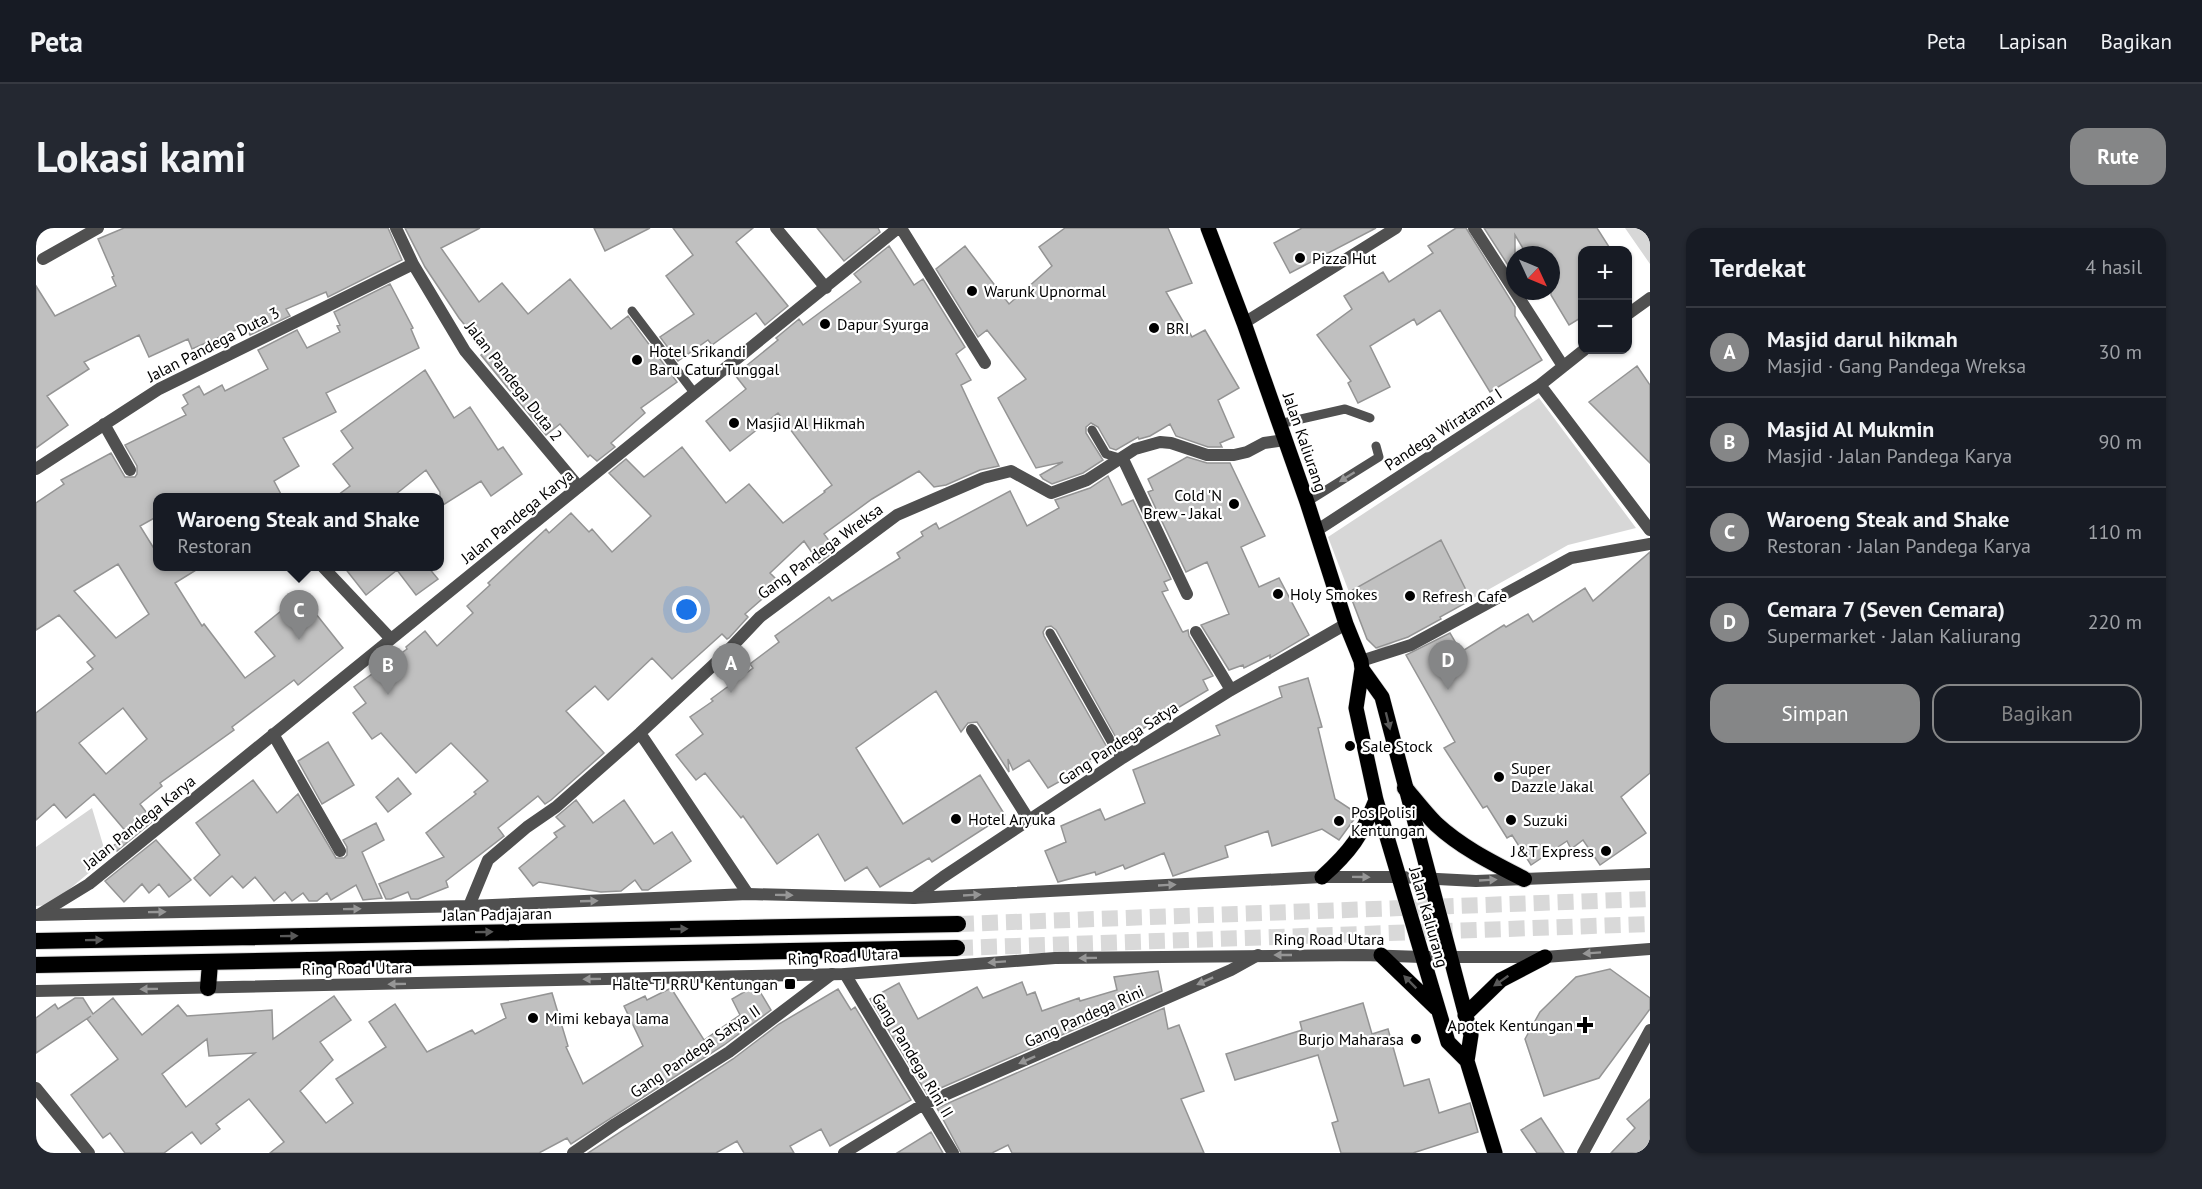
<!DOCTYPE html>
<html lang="id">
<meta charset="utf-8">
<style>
:root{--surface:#171b24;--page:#242831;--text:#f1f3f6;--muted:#9ea1a6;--line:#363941;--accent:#858687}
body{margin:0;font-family:"PT Sans",sans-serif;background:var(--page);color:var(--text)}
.controls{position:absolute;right:18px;top:18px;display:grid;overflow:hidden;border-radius:12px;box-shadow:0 2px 4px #0004}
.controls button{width:54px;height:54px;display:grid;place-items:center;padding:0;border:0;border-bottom:2px solid var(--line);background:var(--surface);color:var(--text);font:30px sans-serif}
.compass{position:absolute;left:1470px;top:18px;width:54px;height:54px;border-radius:50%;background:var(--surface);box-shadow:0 2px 4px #0004;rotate:134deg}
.you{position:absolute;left:651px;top:382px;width:21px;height:21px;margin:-15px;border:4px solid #fff;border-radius:50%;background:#1a73e8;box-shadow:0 0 0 9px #1a73e833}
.badge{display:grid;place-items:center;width:39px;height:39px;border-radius:50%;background:var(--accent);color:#fff;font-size:20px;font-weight:700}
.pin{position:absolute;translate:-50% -50px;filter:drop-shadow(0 2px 3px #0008)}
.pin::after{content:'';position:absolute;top:32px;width:21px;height:18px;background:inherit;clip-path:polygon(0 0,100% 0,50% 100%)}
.popup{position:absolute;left:117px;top:265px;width:291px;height:78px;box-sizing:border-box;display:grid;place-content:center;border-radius:12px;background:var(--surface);filter:drop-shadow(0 2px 4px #0005);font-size:20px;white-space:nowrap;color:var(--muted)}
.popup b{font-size:22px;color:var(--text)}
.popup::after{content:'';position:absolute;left:50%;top:100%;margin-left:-12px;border:12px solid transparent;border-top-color:var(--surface)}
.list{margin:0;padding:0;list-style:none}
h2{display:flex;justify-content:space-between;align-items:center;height:78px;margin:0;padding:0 24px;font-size:26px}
h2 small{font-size:20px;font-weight:400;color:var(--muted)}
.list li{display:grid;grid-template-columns:39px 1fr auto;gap:18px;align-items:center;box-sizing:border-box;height:90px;padding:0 24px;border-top:2px solid var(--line)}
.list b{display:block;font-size:22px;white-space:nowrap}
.list p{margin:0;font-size:20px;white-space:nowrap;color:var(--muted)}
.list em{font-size:20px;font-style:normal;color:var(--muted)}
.actions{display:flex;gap:12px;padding:18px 24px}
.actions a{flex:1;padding:14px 0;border:2px solid var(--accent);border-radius:18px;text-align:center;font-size:21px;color:var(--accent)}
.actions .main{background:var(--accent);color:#fff}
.map{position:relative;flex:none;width:1614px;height:925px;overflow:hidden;border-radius:18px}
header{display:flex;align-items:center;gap:36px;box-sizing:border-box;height:84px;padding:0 30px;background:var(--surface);border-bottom:2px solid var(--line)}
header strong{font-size:28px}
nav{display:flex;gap:33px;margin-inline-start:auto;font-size:21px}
.intro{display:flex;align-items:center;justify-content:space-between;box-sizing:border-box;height:144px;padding:0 36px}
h1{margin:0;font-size:42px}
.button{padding:15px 27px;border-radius:18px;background:var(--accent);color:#fff;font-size:21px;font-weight:700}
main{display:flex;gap:36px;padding:0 36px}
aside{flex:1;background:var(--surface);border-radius:18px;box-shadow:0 2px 4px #0004}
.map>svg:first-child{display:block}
.green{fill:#d7d7d7}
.building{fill:#c0c0c0;stroke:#949494;stroke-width:1.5;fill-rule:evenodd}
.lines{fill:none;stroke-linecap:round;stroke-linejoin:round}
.trunk-tunnel{stroke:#d9d9d9;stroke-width:16;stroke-dasharray:16 8;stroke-linecap:butt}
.primary-casing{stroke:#dbdbdb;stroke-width:16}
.trunk-casing{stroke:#dbdbdb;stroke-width:18}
.service{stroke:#505050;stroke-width:9}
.minor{stroke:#505050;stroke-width:12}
.tertiary{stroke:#505050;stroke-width:12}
.primary{stroke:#000;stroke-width:15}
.trunk{stroke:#000;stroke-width:16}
.oneway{fill:#969696}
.oneway2{fill:#595959}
.poi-dot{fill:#000;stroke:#fff;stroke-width:2}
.labels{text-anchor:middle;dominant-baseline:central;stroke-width:4.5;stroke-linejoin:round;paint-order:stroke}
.poi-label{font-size:16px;fill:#000;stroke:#fff;text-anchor:start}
.street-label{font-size:16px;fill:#000;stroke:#fff}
</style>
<header>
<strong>Peta</strong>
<nav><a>Peta</a><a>Lapisan</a><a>Bagikan</a></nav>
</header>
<div class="intro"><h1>Lokasi kami</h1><a class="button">Rute</a></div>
<main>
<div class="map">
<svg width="1614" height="925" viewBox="0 0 1614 925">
<rect width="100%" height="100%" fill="#fff"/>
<!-- green -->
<path class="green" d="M1589 0H1614V36Z
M1503 170 1600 300 1532 317 1343 423 1331 411 1292 309Z
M56 580 71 630 14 677 0 678V619Z"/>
<!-- building -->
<path class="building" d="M88 0H352L366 32 292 69 290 64 250 81 254 88 214 107 209 98 156 121 152 111 113 129 103 107 48 134 53 141 11 168 32 197 0 220V58L19 88 80 58 76 49 78 48 62 11Z
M369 0H444L405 20 443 74 466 55 492 86 534 51 575 101 592 88 641 154 605 180 609 185 575 215 579 219 561 233 554 227 552 229 524 196 510 207 445 127 450 123 423 90 389 39Z
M558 0H614L569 23Z
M637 0H717L700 14 752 78 729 97 720 85 676 117 672 112 642 133 624 109 658 86 630 48 657 27Z
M781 0H842L844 4 808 33Z
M1029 0H1132L1156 55 1130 64 1156 109 1169 102 1203 160 1182 172 1198 209 1184 215 1186 219H1172L1140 208 1134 196 1114 208 1103 211 1102 209 1080 222 1074 220 1062 199 1055 195 1050 199V205L1067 232 1047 245 1016 256 1007 251 1004 247 1027 234 1000 240 962 170 990 151 951 102 942 109 900 41 929 18 973 76 1016 38 1003 19Z
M1266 0H1340L1254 45 1238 15Z
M1420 0H1430L1479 79V88L1506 132 1454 164 1404 82 1381 97 1378 91 1334 118 1354 159 1322 175 1312 155 1315 153 1281 107 1316 81 1308 68 1347 44 1353 54 1397 25 1392 18Z
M1448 0H1561L1575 22H1546V89L1533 97 1515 67V27H1491L1479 7V48Z
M853 18 878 57 887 51 929 119 920 126 935 152 925 157 963 238 944 242 910 257 898 259 883 243 836 271 788 306 800 322 783 335 768 313 734 345 741 352 723 369 726 371 709 386 712 389 693 410 691 411 686 406 636 451 616 430 572 472 559 458 530 483 568 525 515 572 509 576 502 568 462 600 468 608 410 653 412 659 382 671H375L372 664 355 671H350L343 656 408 629 390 605 440 566 438 564 452 553 415 515 380 545 345 505 336 511 317 485 330 475 318 459 371 421 370 419 389 403 401 418 437 385 431 378 454 357 452 355 510 301 513 305 535 285 553 304 556 301 576 324 615 288 573 245 590 231 608 249 646 219 690 275 713 256 747 295 789 264 788 263 796 257 742 185 694 223 670 193 710 161 699 147 742 112 740 110 763 91 767 97 825 54 818 46Z
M354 56 377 100 375 101 383 120 290 165 300 184 247 210 263 238 238 253 247 270H122V288L104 298 122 327V339H165L139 355 166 398 168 396 209 450 239 428 219 404 265 367 307 420 262 457 258 452 196 499 198 502 124 555 126 558 104 576 117 593 81 623 77 618 92 606 58 566 30 590 18 576 0 592V485L57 441 51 434 59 428 23 387 0 402V275L28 256 25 252 75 225 89 249H99L101 246V238L89 217 150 187 146 180 152 176 147 167 163 158 168 167 186 157 189 163 232 141 222 122 261 102 271 120 304 104 301 98 304 97 298 84ZM82 336 113 386 80 410 38 363ZM87 480 111 511 70 546 43 515Z
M1601 138 1614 157V235L1553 174Z
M389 142 418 190 434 179 462 222 467 219 486 246 455 268 445 253 404 279V264L390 242 355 270H298L314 258 297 236 317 220 305 203Z
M1151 229 1171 235H1194L1229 308 1205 319 1223 359 1243 350 1273 407 1234 430V427L1208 440 1207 437 1193 442 1165 397 1193 386 1171 334 1150 344 1112 264 1117 262 1112 251Z
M1072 248 1086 277 1097 272 1135 351 1128 354 1132 362 1126 364 1146 403 1147 404 1152 402 1153 408 1177 448 1167 452 1172 462 1083 515 1020 402 1015 398 1010 399 1007 404 1008 408 1072 521 1053 532 1055 536 1012 560 993 532 977 542 972 531 973 544 941 494 932 495 925 504 900 463 820 520 867 596 944 547 969 587 896 634 893 630 844 659 831 639 809 653 782 606 741 636 707 588 705 590 669 545 660 552 640 527 667 506 654 489 677 473 675 471 717 440 714 436 743 414 739 408 793 369 796 373 864 330 861 325 887 308 885 304 900 295 903 301 974 263 991 298 1023 280 1019 272 1054 260Z
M1405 312 1435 372 1404 389 1405 391 1372 409 1340 420 1331 411 1313 364Z
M1614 324V545L1585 569 1610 605 1564 637 1547 612 1535 621 1531 613 1495 637 1476 607 1471 610 1451 578 1447 580 1408 520 1419 514 1370 427 1414 405 1425 424 1468 397 1470 399 1492 386 1497 394 1549 360 1557 373Z
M308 339H392L402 351 380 367 361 342 330 367Z
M1272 450 1286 499 1282 500 1299 571 1322 586 1303 612 1286 601 1236 618 1232 603 1189 618 1192 629 1137 648 1128 625 1089 641 1087 637 1060 647 1059 644 1022 654 1009 623 1030 614 1025 598 1064 581 1069 592 1109 575 1097 542 1184 507 1180 498 1246 469 1243 459Z
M292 514 318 557 286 576 262 533Z
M362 550 375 566 352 584 340 569Z
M217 552 241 585 262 566 300 630H308L311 627V619L307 612 340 595 348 612 326 624 346 670 327 672 320 657 295 672 291 665 281 673H273L267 665 256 673 249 664 238 673 219 649 207 660 196 648 174 668 158 650 184 627 160 595Z
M540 572 557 595 588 572 618 616 636 604 655 633 612 662H606L599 652 585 663 565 664 503 654 497 658 483 640 521 609 518 605 529 598 520 589Z
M120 612 155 652 133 669 123 656 113 665 106 656 88 674 69 653Z
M1574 741 1614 770V781L1563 850 1508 868 1489 811 1504 784 1540 749Z
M1122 743 1126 763 891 866 834 771 863 755 882 791 941 759 947 770 986 754 991 767 999 764 1006 783 1043 770 1044 773 1081 762 1078 749Z
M720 757 735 782 688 817 535 916 531 910 503 925H234L248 914 213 871 180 896 184 901 165 916 156 904 128 925H89L74 905 67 910 35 867 82 831 51 791 55 788 0 825V790L19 776 22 781 39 770H47L57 786 77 770 106 807 142 777 151 788 236 782 237 811 298 768 315 792 284 814 297 832 264 863 290 895 317 875 300 851 350 819 333 794 359 776 391 824 436 802 439 806 470 790 465 776 516 765 532 818 530 819 547 856 607 818 588 778 609 768 611 772 635 760 668 812 704 787 696 771ZM171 811 173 828 219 825 150 879 126 846Z
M802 761 815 782 819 779 875 872 794 918 785 901 754 918 758 925H708L701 913 680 925H552L697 831 743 796Z
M1327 775 1336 806 1352 801 1368 858 1393 851 1403 885 1434 875 1442 904 1377 925H1305L1296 895 1302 893 1282 827 1199 852 1190 826 1266 802 1264 794Z
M1128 780 1132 801 1143 797 1168 863 1145 871 1168 925H976L972 917 956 925H925L901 880Z
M1614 871V925H1575L1599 900 1591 891Z
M1505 890 1528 925H1501L1485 902Z
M895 904 907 925H861Z"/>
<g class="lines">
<!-- trunk-tunnel -->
<path class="trunk-tunnel" d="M922 696 1614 671
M921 720 1614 696"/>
<defs>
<path id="primary" d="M1172 0 1208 95 1271 274 1310 396 1325 433 1326 441 1320 480 1340 572 1412 814 1431 833
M1326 441 1346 469 1435 807 1431 833 1459 925
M1286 649C1315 623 1326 607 1340 572
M1345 727 1400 780
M1429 787 1465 752 1509 729"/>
<path id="trunk" d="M1369 560C1379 572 1389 585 1400 596 1426 620 1457 635 1488 651
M0 713 922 696
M0 737 921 720
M172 760 174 735"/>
</defs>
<!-- primary casing -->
<use href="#primary" class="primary-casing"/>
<!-- trunk casing -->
<use href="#trunk" class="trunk-casing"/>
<!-- service -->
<path class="service" d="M596 83 659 166
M1243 196 1309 181 1334 190
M1056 202 1070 226 1087 231
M1271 274 1343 229 1340 218
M1014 405 1085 531"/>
<!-- minor -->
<path class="minor" d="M360 0 377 36 429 123 543 259
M740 0 790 60
M865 0 949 135
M1438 0 1527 138
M7 31 62 0
M1592 86 1614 70
M1208 95 1360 0
M1504 157 1614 302
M68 196 94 242
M1087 231 1151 366
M0 241 123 161 377 36
M1280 303 1504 157 1548 122
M286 338 355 411
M1160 404 1195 462
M1325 433 1375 417 1535 330 1614 316
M936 502 993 592
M604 505 712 666
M237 506 304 623
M878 670 907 649 1085 531 1195 462 1310 396
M433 678 452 632 491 599 520 579 604 505 686 429 724 389 861 287 947 250 975 243 1015 265 1051 252 1099 221 1124 214 1135 215 1171 227H1198L1211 224 1228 215 1249 212
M4 686 53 656 862 0
M809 746 917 925
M0 860 53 925
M537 925 579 896 693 824 796 746
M808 925 886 877 1195 742 1222 727
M1547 925 1614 802"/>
<!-- tertiary -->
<path class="tertiary" d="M0 687 433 678 712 666 878 670 1286 649H1363L1440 653 1614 646
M0 763 809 746 1019 730 1327 727 1386 729H1509L1614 721"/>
<!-- primary -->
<use href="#primary" class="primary"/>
<!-- trunk -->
<use href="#trunk" class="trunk"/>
</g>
<!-- one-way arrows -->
<defs><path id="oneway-solid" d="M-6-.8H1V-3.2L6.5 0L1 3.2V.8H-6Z" transform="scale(1.5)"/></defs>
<g class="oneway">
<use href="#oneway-solid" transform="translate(1311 249) rotate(148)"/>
<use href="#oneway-solid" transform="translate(1325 649) rotate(1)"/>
<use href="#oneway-solid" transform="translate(1452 652) rotate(-3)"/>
<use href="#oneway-solid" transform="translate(1131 657) rotate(-3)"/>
<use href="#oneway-solid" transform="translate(748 667) rotate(1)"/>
<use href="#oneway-solid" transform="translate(936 667) rotate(-3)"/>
<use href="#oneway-solid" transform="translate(553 673) rotate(-2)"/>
<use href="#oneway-solid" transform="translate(316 681) rotate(-1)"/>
<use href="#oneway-solid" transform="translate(121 684) rotate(-1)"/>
<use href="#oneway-solid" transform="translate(1556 725) rotate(176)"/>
<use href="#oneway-solid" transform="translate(1247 727) rotate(180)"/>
<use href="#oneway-solid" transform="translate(1052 730) rotate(179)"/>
<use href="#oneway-solid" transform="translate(961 734) rotate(176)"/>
<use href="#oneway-solid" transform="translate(556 751) rotate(179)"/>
<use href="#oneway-solid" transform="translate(1169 753) rotate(156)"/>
<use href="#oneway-solid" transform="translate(361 756) rotate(179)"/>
<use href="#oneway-solid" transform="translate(113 761) rotate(179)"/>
<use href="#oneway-solid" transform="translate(991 832) rotate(156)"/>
</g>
<g class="oneway2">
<use href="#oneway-solid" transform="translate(1352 493) rotate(76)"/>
<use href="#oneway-solid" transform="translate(643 701) rotate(-1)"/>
<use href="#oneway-solid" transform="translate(448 704) rotate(-1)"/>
<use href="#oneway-solid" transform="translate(253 708) rotate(-1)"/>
<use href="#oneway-solid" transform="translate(58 712) rotate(-1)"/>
<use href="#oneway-solid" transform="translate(1465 753) rotate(145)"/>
<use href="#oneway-solid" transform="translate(1374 754) rotate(-135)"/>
</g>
<!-- markers -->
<g class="poi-dot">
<circle cx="1264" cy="30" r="6"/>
<circle cx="936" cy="63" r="6"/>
<circle cx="789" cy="96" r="6"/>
<circle cx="1118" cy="100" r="6"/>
<circle cx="601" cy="132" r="6"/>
<circle cx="698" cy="195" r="6"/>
<circle cx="1198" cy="276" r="6"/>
<circle cx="1242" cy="366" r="6"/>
<circle cx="1374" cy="368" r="6"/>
<circle cx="1314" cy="518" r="6"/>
<circle cx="1463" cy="549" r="6"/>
<circle cx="920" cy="591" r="6"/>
<circle cx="1475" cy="592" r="6"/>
<circle cx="1303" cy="593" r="6"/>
<circle cx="1570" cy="623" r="6"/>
<rect x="748" y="750" width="12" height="12" rx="3"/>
<circle cx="497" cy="790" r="6"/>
<path d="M1546 788h6v6h6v6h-6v6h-6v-6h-6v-6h6z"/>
<circle cx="1380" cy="811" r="6"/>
</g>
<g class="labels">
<!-- poi labels -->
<g class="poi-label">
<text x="1276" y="30">Pizza Hut</text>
<text x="948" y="63">Warunk Upnormal</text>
<text x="801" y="96">Dapur Syurga</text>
<text x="1130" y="100">BRI</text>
<text x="613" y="123">Hotel Srikandi<tspan x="613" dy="18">Baru Catur Tunggal</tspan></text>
<text x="710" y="195">Masjid Al Hikmah</text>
<text x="1186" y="267" text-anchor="end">Cold 'N<tspan x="1186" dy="18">Brew - Jakal</tspan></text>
<text x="1254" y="366">Holy Smokes</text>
<text x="1386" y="368">Refresh Cafe</text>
<text x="1326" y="518">Sale Stock</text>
<text x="1475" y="540">Super<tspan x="1475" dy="18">Dazzle Jakal</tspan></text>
<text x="1315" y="584">Pos Polisi<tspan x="1315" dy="18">Kentungan</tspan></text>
<text x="932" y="591">Hotel Aryuka</text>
<text x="1487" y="592">Suzuki</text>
<text x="1558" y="623" text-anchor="end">J&amp;T Express</text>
<text x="742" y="756" text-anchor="end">Halte TJ RRU Kentungan</text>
<text x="509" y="790">Mimi kebaya lama</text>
<text x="1537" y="797" text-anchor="end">Apotek Kentungan</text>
<text x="1368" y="811" text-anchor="end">Burjo Maharasa</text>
</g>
<!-- street labels -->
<g class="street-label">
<text transform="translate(177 116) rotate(-27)">Jalan Pandega Duta 3</text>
<text transform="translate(478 153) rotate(52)">Jalan Pandega Duta 2</text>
<text transform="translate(1407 201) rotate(-33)">Pandega Wiratama I</text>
<text transform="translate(1269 214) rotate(71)">Jalan Kaliurang</text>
<text transform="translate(481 288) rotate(-39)">Jalan Pandega Karya</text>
<text transform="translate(784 323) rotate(-36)">Gang Pandega Wreksa</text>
<text transform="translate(1082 515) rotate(-33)">Gang Pandega Satya</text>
<text transform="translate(103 594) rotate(-39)">Jalan Pandega Karya</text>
<text transform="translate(461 686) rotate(-1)">Jalan Padjajaran</text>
<text transform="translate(1393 689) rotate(74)">Jalan Kaliurang</text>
<text x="1293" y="711">Ring Road Utara</text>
<text transform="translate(807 728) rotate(-3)">Ring Road Utara</text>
<text transform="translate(321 740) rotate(-1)">Ring Road Utara</text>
<text transform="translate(1048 788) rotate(-24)">Gang Pandega Rini</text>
<text transform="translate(659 823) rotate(-34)">Gang Pandega Satya II</text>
<text transform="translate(877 827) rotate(59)">Gang Pandega Rini II</text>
</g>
</g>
</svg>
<div class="controls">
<button>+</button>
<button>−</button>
</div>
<svg class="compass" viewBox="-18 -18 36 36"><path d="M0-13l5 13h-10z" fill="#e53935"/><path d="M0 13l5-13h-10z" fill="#9ea1a6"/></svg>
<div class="you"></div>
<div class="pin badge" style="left:695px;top:465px">A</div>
<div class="pin badge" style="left:352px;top:467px">B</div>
<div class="pin badge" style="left:263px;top:412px">C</div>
<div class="popup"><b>Waroeng Steak and Shake</b>Restoran</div>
<div class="pin badge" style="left:1412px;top:462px">D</div>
</div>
<aside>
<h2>Terdekat<small>4 hasil</small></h2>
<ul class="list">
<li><span class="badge">A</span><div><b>Masjid darul hikmah</b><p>Masjid · Gang Pandega Wreksa</p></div><em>30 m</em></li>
<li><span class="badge">B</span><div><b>Masjid Al Mukmin</b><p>Masjid · Jalan Pandega Karya</p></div><em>90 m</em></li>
<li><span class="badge">C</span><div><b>Waroeng Steak and Shake</b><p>Restoran · Jalan Pandega Karya</p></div><em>110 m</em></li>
<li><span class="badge">D</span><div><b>Cemara 7 (Seven Cemara)</b><p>Supermarket · Jalan Kaliurang</p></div><em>220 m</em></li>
</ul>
<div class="actions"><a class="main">Simpan</a><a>Bagikan</a></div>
</aside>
</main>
